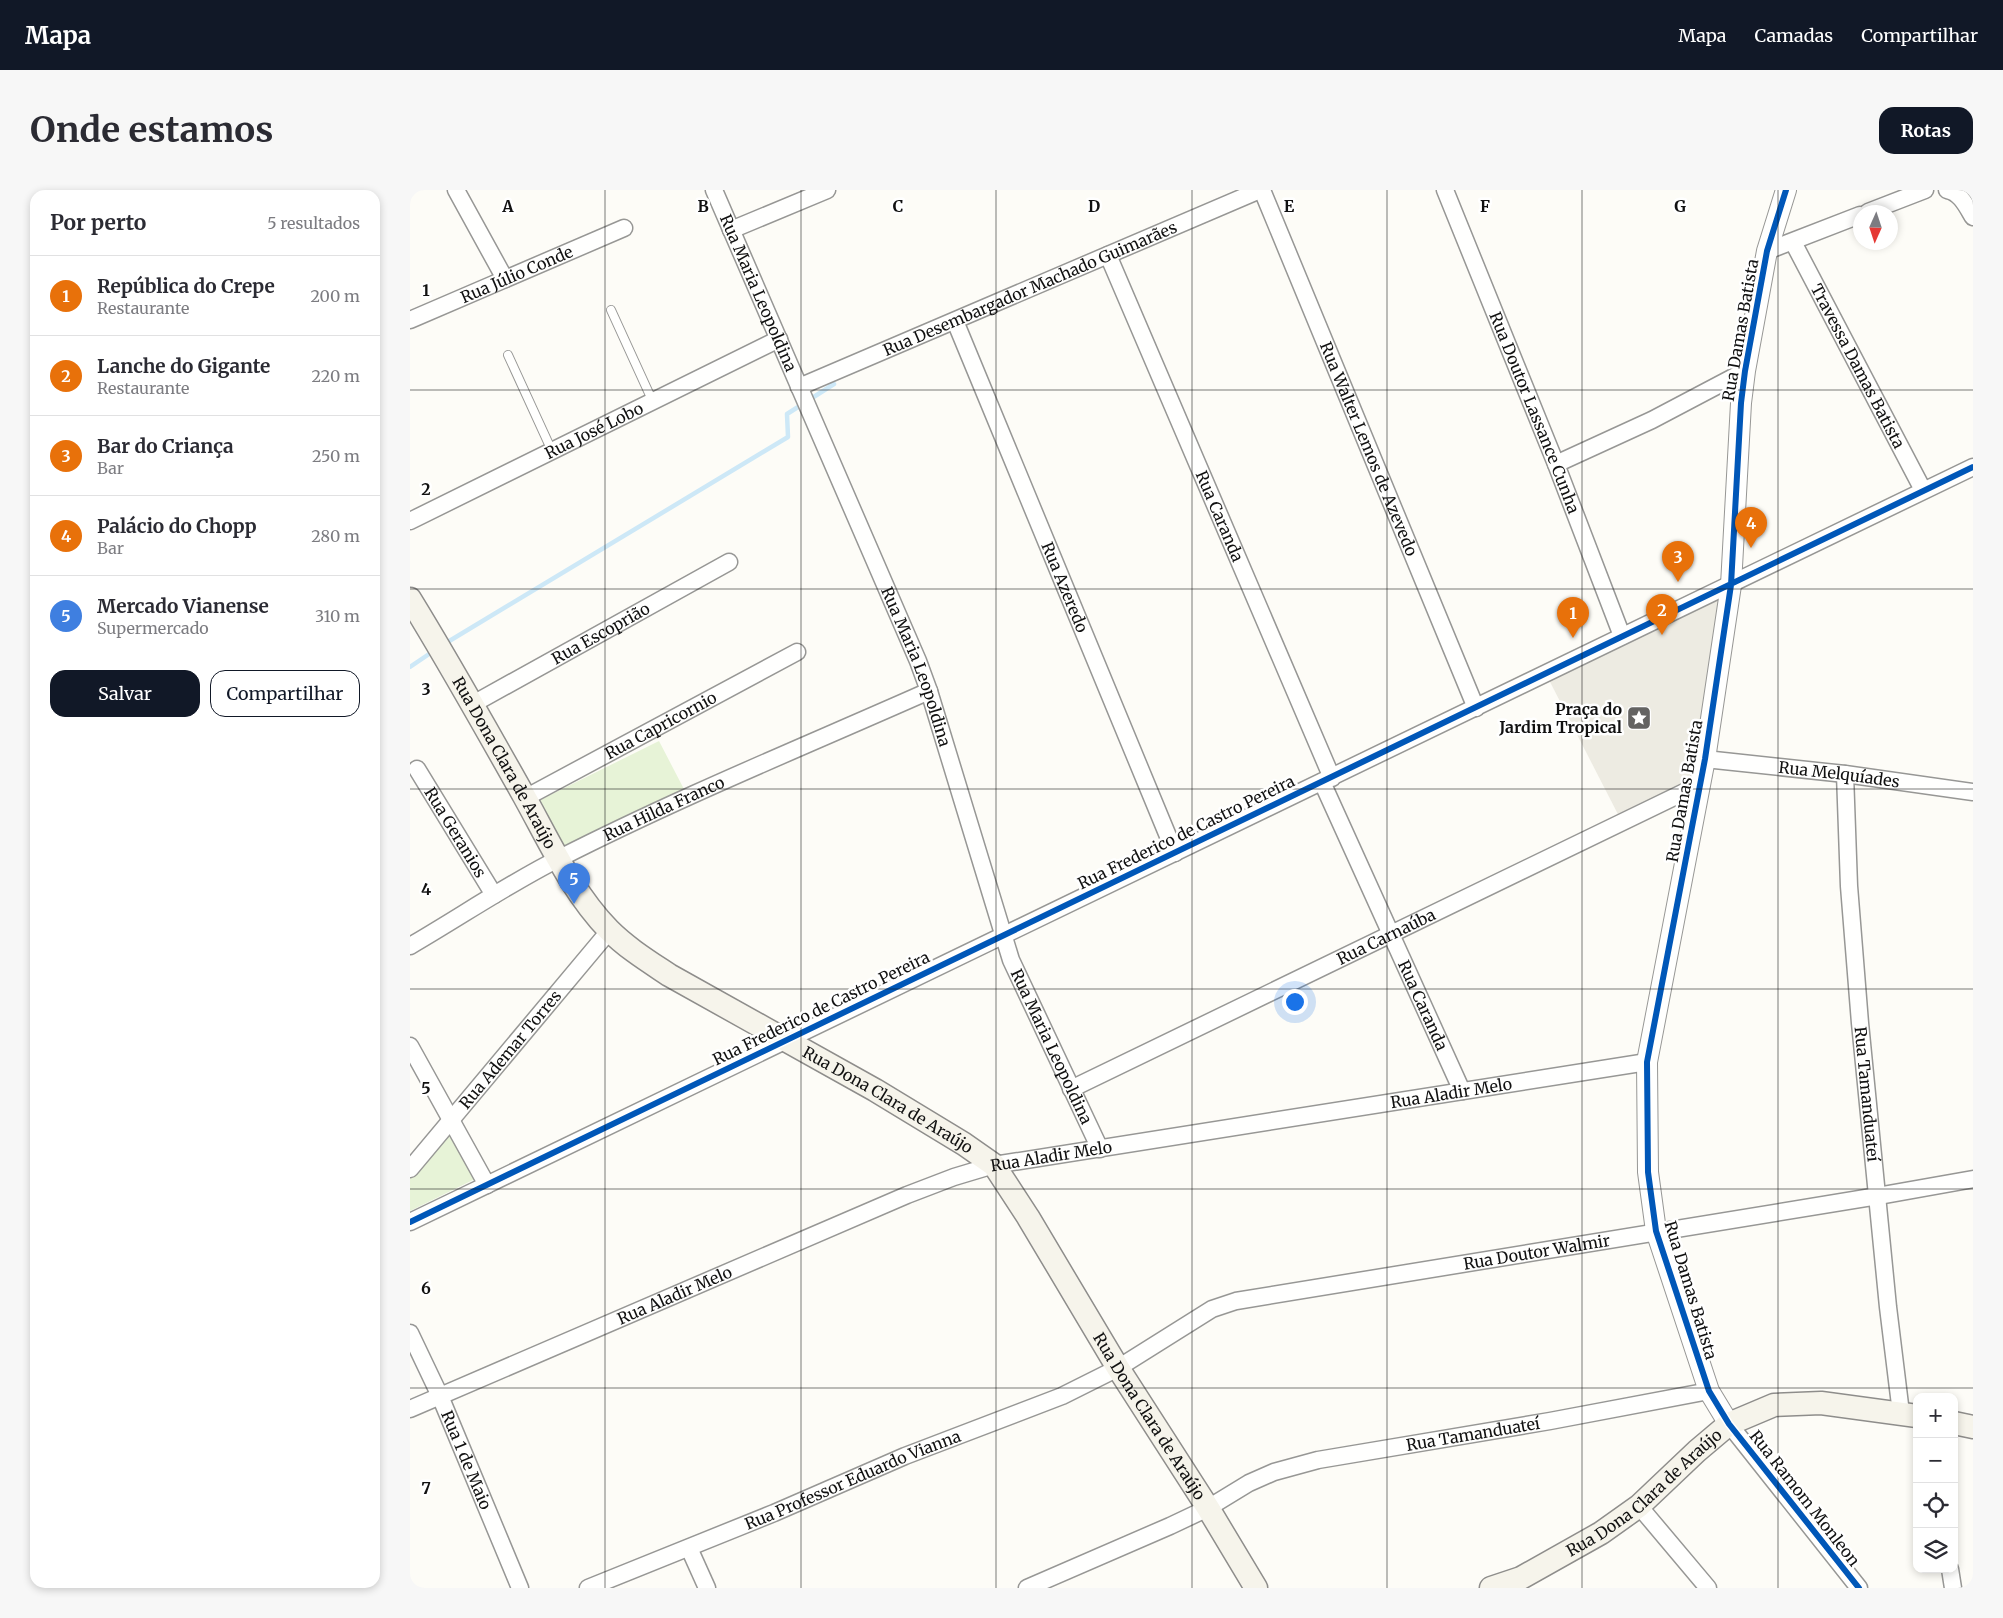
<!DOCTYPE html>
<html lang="pt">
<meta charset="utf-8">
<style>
:root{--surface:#fff;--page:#f7f7f7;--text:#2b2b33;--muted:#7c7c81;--line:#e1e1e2;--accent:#111827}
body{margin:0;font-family:Merriweather,serif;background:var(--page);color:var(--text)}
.controls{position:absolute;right:15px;bottom:15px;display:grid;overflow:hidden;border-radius:10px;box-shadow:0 2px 8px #0003}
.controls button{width:45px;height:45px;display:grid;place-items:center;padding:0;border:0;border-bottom:1px solid var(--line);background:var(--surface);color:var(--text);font:25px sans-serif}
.compass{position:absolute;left:1443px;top:15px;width:45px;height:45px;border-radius:50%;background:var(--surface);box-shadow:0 2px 8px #0003;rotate:183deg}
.you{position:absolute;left:884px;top:811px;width:18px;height:18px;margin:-12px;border:4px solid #fff;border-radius:50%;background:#1a73e8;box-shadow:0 0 0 8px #1a73e833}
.badge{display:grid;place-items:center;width:32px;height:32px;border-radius:50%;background:var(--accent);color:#fff;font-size:16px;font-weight:700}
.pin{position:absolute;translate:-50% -41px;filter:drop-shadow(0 1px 2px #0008)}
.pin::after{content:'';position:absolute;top:26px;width:18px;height:15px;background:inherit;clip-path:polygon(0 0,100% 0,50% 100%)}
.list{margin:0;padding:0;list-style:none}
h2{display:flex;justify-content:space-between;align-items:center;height:65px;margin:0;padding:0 20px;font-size:21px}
h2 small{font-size:16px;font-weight:400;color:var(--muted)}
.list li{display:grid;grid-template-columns:32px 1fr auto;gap:15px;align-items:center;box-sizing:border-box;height:80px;padding:0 20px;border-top:1px solid var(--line)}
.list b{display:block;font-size:19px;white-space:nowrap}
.list p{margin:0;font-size:16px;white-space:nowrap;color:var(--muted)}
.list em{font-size:16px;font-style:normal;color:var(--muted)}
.actions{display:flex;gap:10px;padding:15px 20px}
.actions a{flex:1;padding:11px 0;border:1px solid var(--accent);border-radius:15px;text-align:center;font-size:18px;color:var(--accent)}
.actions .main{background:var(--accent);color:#fff}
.icon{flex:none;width:28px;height:28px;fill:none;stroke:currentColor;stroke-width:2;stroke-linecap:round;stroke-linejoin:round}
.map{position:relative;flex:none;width:1563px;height:1398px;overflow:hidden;border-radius:15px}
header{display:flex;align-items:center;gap:30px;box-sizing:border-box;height:70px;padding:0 25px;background:var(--accent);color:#fff}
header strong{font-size:24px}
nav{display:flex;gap:28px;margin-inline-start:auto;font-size:18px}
.intro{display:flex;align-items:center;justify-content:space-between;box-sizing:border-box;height:120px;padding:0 30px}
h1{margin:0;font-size:35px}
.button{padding:12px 22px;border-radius:15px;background:var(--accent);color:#fff;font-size:18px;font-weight:700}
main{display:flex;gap:30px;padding:0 30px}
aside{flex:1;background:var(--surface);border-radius:15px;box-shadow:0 2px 8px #0003}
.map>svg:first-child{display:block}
.green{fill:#e7f3d7}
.plaza{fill:#edebe2}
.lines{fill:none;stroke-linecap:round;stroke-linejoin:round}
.stream{stroke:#cde8f7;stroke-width:4.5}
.service-casing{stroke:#979795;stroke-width:10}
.minor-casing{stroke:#979795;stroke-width:19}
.tertiary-casing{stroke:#979795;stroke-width:22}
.secondary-casing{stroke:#8e8d8b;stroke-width:25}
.service{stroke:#fffffe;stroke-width:8}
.minor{stroke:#fffffe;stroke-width:16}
.tertiary{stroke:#fffffe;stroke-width:20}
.secondary{stroke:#f6f4eb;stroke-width:22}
.cycleway-casing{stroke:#fff;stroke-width:9}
.cycleway{stroke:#0057b8;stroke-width:6}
.grid{fill:none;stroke:#111;stroke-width:1;stroke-opacity:0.55}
.labels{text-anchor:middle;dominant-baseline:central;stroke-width:5;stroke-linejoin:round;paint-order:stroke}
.street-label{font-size:16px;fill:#111;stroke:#fff}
.poi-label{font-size:16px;font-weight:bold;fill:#111;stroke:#fff;text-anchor:end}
.grid-label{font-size:16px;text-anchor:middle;font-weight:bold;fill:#111;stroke:#fff;stroke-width:5;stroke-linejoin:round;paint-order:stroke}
</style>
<header>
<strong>Mapa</strong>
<nav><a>Mapa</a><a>Camadas</a><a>Compartilhar</a></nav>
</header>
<div class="intro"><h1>Onde estamos</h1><a class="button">Rotas</a></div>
<main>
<aside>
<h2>Por perto<small>5 resultados</small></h2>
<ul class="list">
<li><span class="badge" style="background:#e8710a">1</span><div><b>República do Crepe</b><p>Restaurante</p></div><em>200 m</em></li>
<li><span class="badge" style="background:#e8710a">2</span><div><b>Lanche do Gigante</b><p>Restaurante</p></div><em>220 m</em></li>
<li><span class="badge" style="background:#e8710a">3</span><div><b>Bar do Criança</b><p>Bar</p></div><em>250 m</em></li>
<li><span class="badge" style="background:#e8710a">4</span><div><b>Palácio do Chopp</b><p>Bar</p></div><em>280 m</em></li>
<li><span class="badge" style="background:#3f7fe0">5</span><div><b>Mercado Vianense</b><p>Supermercado</p></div><em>310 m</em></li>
</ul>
<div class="actions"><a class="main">Salvar</a><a>Compartilhar</a></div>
</aside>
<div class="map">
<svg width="1563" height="1398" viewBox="0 0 1563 1398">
<rect width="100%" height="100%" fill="#fdfcf7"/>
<!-- green -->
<path class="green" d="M249 551 276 603 155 657 136 638 128 611Z
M40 941 65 989 0 1021V989Z"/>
<!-- plaza -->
<path class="plaza" d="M1314 403 1289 600 1214 636 1138 488Z"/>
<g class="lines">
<!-- stream -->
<path class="stream" d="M36 453 378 247 377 224 424 194
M0 477 25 460"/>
<defs>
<path id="service" d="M201 120 243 212
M98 165 142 261"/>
<g id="minor">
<path d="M46 0 95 89"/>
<path id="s1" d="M304 0 508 471 519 501 601 770 690 959"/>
<path id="s2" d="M852 0 1066 518"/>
<path id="s3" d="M1035 0 1146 274 1212 446"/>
<path d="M1537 0C1550 2 1557 17 1563 27"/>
<path d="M1458 22 1515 0"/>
<path d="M321 40 417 0"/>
<path id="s4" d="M1383 52 1513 300"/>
<path d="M1357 61 1450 25"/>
<path id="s5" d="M698 65 922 588"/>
<path id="s6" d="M0 130 214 38"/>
<path id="s7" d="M545 131 765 663"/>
<path id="s8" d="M389 197 850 0"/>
<path d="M1146 274 1242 230 1335 181"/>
<path id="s9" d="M0 331 369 149"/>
<path id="s10" d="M63 514 319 372"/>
<path id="s11" d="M1295 569 1435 584 1563 602"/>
<path id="s12" d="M7 579 84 705"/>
<path id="s13" d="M1435 584 1439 696 1450 833 1478 1117 1491 1223"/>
<path id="s14" d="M912 592 1052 901"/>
<path id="s15" d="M115 608 387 462"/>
<path id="s16" d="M0 756C50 727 98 694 150 668 270 607 395 556 519 501"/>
<path d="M0 856 77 995"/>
<path id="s17" d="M661 899 1291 594"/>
<path id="s18" d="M0 979 200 740"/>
<path d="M0 1032 1563 277"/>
<path id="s19" d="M0 1143 30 1206 110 1398"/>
<path id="s20" d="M0 1219 497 1005 544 987 584 975 1237 872"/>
<path d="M1319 1234 1449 1398"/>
<path d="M1229 1316 1298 1398"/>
<path d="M279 1358 297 1398"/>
<path d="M1540 1379 1543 1398"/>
<path id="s21" d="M178 1398 364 1323 495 1266 652 1206 708 1178 802 1119 826 1111 1468 1006 1563 989"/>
<path id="s22" d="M617 1398 760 1336 798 1318 839 1293 864 1282 908 1270 1140 1231 1299 1201"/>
</g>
<path id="tertiary" d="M1319 1234 1299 1201 1246 1041 1238 982 1237 872 1295 569 1321 395 1331 213 1335 181 1357 61 1376 0"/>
<g id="secondary">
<path id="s23" d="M0 409C40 474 77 540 114 606 139 651 162 702 199 740 217 758 238 771 259 785L465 900 554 954 584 975 618 1027 708 1178 798 1318 846 1398"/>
<path d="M1544 1233 1563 1237"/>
<path id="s24" d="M1081 1398 1111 1388 1191 1343 1229 1316 1287 1261 1319 1234 1364 1215 1411 1213 1507 1226"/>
</g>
</defs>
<!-- service casing -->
<use href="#service" class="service-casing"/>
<!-- minor casing -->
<use href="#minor" class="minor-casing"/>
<!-- tertiary casing -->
<use href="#tertiary" class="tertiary-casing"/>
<!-- secondary casing -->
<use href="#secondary" class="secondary-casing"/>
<!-- service -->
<use href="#service" class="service"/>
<!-- minor -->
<use href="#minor" class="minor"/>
<!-- tertiary -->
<use href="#tertiary" class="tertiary"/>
<!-- secondary -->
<use href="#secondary" class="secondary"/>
<defs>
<path id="cycleway" d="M1376 0 1357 61 1335 181 1331 213 1321 395 1295 569 1237 872 1238 982 1246 1041 1299 1201 1319 1234 1449 1398
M0 1032 1563 277"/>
</defs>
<!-- cycleway casing -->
<use href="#cycleway" class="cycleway-casing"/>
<!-- cycleway -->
<use href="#cycleway" class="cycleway"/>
</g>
<!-- grid -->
<path class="grid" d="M195 0V1398M391 0V1398M586 0V1398M782 0V1398M977 0V1398M1172 0V1398M1368 0V1398M0 200H1563M0 399H1563M0 599H1563M0 799H1563M0 999H1563M0 1198H1563"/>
<!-- icons -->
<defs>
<symbol id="sight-square" viewBox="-11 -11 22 22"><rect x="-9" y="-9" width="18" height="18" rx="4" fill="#646362" stroke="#fff"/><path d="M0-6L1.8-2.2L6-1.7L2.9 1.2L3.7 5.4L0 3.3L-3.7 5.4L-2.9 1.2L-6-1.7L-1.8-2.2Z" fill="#fff"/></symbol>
</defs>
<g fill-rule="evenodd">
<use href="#sight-square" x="1215" y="514" width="28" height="28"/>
</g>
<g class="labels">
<!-- street labels -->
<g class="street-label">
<text stroke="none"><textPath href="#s6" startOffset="116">Rua Júlio Conde</textPath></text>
<text stroke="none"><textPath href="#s8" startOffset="251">Rua Desembargador Machado Guimarães</textPath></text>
<text stroke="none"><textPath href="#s1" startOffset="112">Rua Maria Leopoldina</textPath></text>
<text transform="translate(1330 140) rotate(-80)">Rua Damas Batista</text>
<text stroke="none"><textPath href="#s4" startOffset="140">Travessa Damas Batista</textPath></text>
<text stroke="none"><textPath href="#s3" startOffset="240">Rua Doutor Lassance Cunha</textPath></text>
<text stroke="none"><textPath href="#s9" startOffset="205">Rua José Lobo</textPath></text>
<text stroke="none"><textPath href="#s2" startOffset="280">Rua Walter Lemos de Azevedo</textPath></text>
<text stroke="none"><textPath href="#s5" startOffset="284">Rua Caranda</textPath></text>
<text stroke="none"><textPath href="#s7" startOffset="288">Rua Azeredo</textPath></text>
<text stroke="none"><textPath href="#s10" startOffset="146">Rua Escoprião</textPath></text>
<text stroke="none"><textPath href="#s1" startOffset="518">Rua Maria Leopoldina</textPath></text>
<text stroke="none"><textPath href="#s15" startOffset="154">Rua Capricornio</textPath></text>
<text stroke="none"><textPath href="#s23" startOffset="189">Rua Dona Clara de Araújo</textPath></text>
<text stroke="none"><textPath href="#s11" startOffset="135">Rua Melquíades</textPath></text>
<text transform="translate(1274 601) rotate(-80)">Rua Damas Batista</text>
<text stroke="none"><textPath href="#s16" startOffset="289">Rua Hilda Franco</textPath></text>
<text stroke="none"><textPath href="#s12" startOffset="74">Rua Geranios</textPath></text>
<text transform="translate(776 642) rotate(-26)">Rua Frederico de Castro Pereira</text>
<text stroke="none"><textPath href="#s17" startOffset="350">Rua Carnaúba</textPath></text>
<text stroke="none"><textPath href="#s14" startOffset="245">Rua Caranda</textPath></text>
<text transform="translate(411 818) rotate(-26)">Rua Frederico de Castro Pereira</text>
<text stroke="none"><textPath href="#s1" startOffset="922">Rua Maria Leopoldina</textPath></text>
<text stroke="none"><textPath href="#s18" startOffset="156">Rua Ademar Torres</textPath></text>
<text stroke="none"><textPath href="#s20" startOffset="1096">Rua Aladir Melo</textPath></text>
<text stroke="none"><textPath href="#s13" startOffset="321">Rua Tamanduateí</textPath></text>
<text stroke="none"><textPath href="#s23" startOffset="714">Rua Dona Clara de Araújo</textPath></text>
<text stroke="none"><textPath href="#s20" startOffset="691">Rua Aladir Melo</textPath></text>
<text stroke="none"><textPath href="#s21" startOffset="1015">Rua Doutor Walmir</textPath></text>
<text transform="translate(1281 1100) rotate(73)">Rua Damas Batista</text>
<text stroke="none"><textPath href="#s20" startOffset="288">Rua Aladir Melo</textPath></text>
<text stroke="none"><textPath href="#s23" startOffset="1134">Rua Dona Clara de Araújo</textPath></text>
<text stroke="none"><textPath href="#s22" startOffset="476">Rua Tamanduateí</textPath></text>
<text stroke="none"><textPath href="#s19" startOffset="139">Rua 1 de Maio</textPath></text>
<text stroke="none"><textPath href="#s21" startOffset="286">Rua Professor Eduardo Vianna</textPath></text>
<text stroke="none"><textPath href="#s24" startOffset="182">Rua Dona Clara de Araújo</textPath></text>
<text transform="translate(1395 1308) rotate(52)">Rua Ramom Monleon</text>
</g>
<!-- poi labels -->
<g class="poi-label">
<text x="1212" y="519">Praça do<tspan x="1212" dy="18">Jardim Tropical</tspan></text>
</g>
</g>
<g class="grid-label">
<text x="98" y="22">A</text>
<text x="293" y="22">B</text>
<text x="488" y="22">C</text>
<text x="684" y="22">D</text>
<text x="879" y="22">E</text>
<text x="1075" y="22">F</text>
<text x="1270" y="22">G</text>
<text x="16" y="106">1</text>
<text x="16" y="305">2</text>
<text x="16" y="505">3</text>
<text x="16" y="705">4</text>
<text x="16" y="904">5</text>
<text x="16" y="1104">6</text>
<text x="16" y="1304">7</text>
</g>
</svg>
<div class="controls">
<button>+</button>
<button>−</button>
<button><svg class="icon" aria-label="locate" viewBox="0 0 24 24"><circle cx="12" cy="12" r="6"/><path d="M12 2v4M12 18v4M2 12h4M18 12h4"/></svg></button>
<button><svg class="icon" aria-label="layers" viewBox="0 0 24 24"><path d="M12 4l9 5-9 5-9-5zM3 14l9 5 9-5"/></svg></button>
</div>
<svg class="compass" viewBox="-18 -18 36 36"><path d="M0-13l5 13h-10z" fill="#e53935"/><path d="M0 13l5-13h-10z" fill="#7c7c81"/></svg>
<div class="you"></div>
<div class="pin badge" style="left:1163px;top:448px;background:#e8710a">1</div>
<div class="pin badge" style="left:1252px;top:445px;background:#e8710a">2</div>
<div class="pin badge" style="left:1268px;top:392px;background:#e8710a">3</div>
<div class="pin badge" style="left:1341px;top:358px;background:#e8710a">4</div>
<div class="pin badge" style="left:164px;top:714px;background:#3f7fe0">5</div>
</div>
</main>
